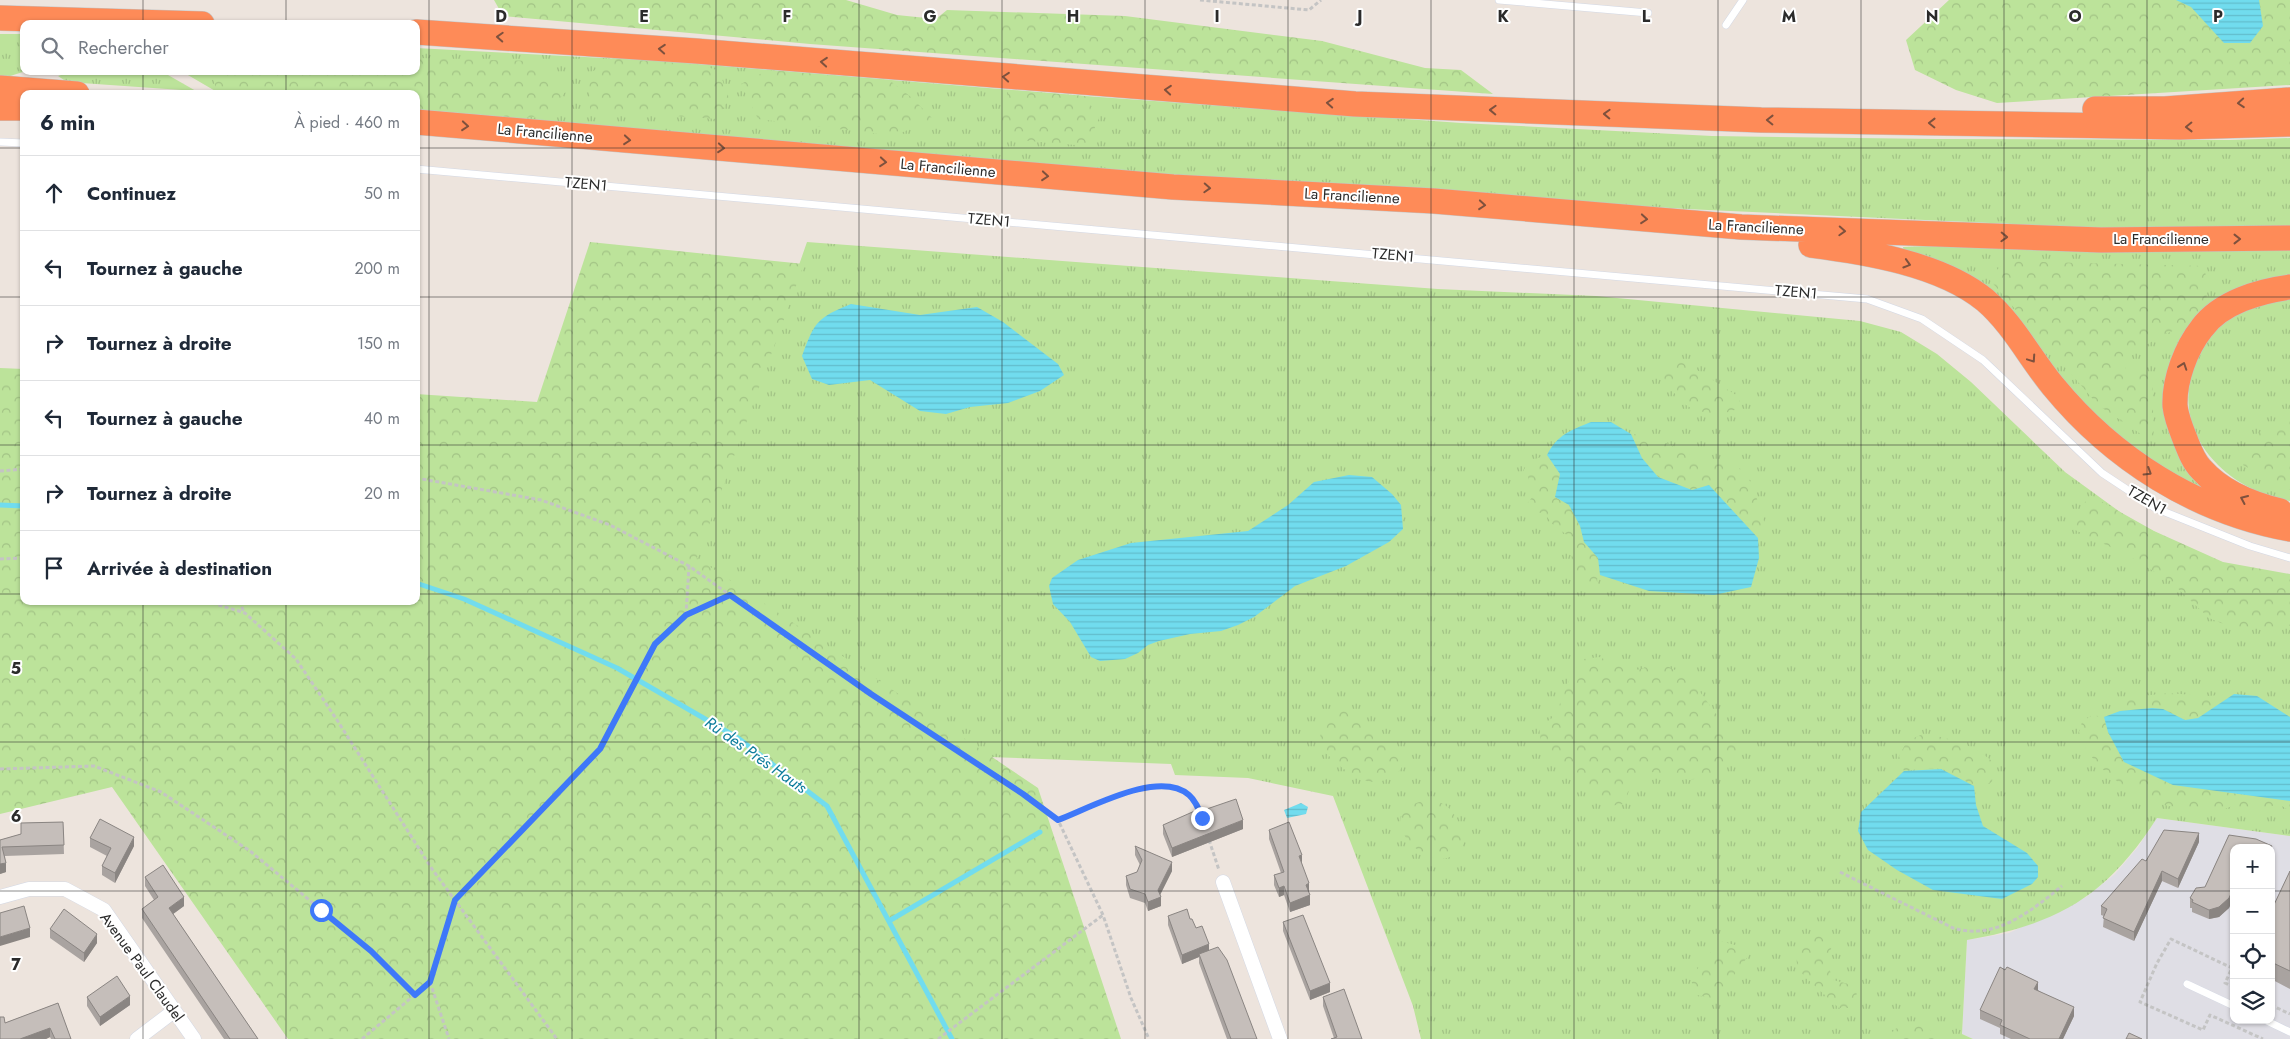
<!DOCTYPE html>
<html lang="fr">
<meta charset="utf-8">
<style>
:root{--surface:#fff;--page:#f2f2f3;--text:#1f2937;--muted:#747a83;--line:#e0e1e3}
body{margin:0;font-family:Jost,sans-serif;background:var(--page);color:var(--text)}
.controls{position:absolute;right:15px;bottom:15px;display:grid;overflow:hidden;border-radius:10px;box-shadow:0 1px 4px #0004}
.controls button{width:45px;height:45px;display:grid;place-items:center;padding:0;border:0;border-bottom:1px solid var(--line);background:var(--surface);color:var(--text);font:25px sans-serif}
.stop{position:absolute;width:15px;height:15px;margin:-11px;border:4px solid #3e78f9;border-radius:50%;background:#fff}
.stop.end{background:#3e78f9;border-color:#fff;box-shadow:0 1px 5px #0008}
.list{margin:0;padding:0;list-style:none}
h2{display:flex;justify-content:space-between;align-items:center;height:65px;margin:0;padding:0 20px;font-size:21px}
h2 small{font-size:16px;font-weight:400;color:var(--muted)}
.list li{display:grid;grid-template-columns:32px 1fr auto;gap:15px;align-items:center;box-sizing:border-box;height:75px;padding:0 20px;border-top:1px solid var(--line)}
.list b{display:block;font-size:19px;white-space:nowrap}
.list em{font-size:16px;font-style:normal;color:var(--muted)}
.icon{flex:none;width:28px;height:28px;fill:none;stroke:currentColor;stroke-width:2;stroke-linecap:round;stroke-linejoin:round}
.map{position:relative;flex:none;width:2290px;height:1039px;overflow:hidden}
.search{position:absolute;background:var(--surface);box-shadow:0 1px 4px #0004;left:20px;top:20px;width:400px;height:55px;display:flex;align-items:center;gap:12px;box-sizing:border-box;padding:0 18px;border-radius:10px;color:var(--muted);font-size:19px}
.panel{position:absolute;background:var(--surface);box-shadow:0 1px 4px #0004;left:20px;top:90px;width:400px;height:515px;border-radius:10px}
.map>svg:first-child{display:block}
.industrial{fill:#dfdee5;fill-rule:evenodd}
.grass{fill:url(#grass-tufts)}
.forest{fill:url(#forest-crowns)}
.water{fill:url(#water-rules)}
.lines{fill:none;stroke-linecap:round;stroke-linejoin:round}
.stream{stroke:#71dcee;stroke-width:5}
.lane-casing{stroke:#d3d8e4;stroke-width:8}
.street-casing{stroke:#d3d8e4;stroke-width:15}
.highway-casing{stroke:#c4c4c4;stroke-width:26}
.path{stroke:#c4c4c4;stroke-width:3;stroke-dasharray:4 2.5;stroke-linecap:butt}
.lane{stroke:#fff;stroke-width:7}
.street{stroke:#fff;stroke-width:14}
.highway{stroke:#fe8b58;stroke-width:25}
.wall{fill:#a9a3a0}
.shaded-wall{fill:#8a8582}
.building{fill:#c5beba;stroke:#8a8582}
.oneway{stroke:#7f513d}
.route{stroke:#3e78f9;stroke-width:6}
.grid{fill:none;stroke:#2b2b2b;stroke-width:1;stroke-opacity:0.55}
.labels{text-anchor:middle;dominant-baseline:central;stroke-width:4;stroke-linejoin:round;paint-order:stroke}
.street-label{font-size:15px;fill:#2b2b2b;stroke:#fff}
.water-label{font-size:16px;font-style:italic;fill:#0e7d9c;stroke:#fff}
.grid-label{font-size:16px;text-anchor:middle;font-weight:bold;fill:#2b2b2b;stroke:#fff;stroke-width:4;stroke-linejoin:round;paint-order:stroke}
</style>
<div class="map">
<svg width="2290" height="1039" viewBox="0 0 2290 1039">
<defs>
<pattern id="grass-tufts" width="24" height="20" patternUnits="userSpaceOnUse" patternTransform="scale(1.25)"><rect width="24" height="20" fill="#bce39a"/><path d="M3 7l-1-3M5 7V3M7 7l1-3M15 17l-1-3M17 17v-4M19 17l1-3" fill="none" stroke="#a2c385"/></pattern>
<pattern id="forest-crowns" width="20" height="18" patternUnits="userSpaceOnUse" patternTransform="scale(1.25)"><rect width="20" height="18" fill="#bce39a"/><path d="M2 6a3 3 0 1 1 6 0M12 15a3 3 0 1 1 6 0" fill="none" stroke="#a2c385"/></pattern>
<pattern id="water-rules" width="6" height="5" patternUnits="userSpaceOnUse" patternTransform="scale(1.25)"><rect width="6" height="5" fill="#71dcee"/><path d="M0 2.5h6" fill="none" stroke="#62bdcc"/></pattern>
</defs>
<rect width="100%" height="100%" fill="#ede4dd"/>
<!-- industrial -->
<path class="industrial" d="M2157 818 2290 836V1039H1973L1962 1034 1967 940 2009 933 2086 897 2115 874 2138 847ZM2234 848H2271V1020H2234Z"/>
<!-- grass -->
<path class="grass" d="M0 34H24V71H26L7 77H0Z
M416 48 661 61 1085 96 1461 123 1712 136 1936 139 2230 140 2290 138V227H2078L1686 209 1359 189 1025 163 416 109V94L217 92 181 71H416Z
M73 71H161L196 91 67 82 58 76Z
M807 242 1438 289 1596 296 1860 321 1901 332 1937 354 1971 382 2065 472 2131 520 2205 557 2290 583V836L2157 818C2106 897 2058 924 1967 940L1962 1034 1973 1039H1421L1413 1006 1333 796 1248 778 1175 775 1171 764 989 757 693 568Z
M1927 246 2095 251H2290V278L2244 285 2169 384 2227 503 2149 461 2073 396 2042 353 1904 253 1903 247Z
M2290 296V501C2226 490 2170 434 2194 366 2198 354 2205 338 2214 329 2235 311 2264 304 2290 296Z"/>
<!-- forest -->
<path class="forest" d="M494 0H846L897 15 936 19 947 10 1125 16 1322 41 1425 68 1461 70 1493 94 810 44 503 16Z
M1949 0H2290V85L1997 103 1956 90 1915 70 1906 40Z
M416 58 533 61 566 91 546 116 518 118 416 109V94L217 92 211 71H416Z
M613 58 702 65 719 71 729 98 717 119 590 110 589 74Z
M768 70 889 80 911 97 933 119 894 136 758 119 741 84Z
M1009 90 1085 96 1099 118 1087 146 1018 140 1001 119Z
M590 242 804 264 697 558 1038 788 1121 1039H288L112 787 0 814V368L24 369V601H416V394L537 402Z
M2005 261 2204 266 2208 287 2205 308 2185 326 2163 335 2136 351 2125 363 2126 371 2142 366 2152 375 2154 443 2098 405 1989 279Z
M1669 361 1686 363 1736 395 1742 405C1730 417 1700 415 1686 405 1677 399 1668 384 1661 374L1662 366Z
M2290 418V490L2243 465 2253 436Z
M1631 434C1660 434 1680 453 1707 461 1722 465 1728 458 1743 471 1753 480 1760 510 1765 524L1758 538 1709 485 1692 491 1658 477 1642 458Z
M1547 455 1560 474 1555 497 1569 505 1580 526 1584 542 1598 558 1600 575 1597 580 1600 588 1588 596 1587 583 1569 565 1576 542 1551 523 1545 513 1527 512V504L1533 496 1527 473 1523 472C1527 461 1537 458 1547 455Z
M2090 495 2154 531 2223 562 2290 574V626L2236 629 2209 618 2170 581 2127 555 2073 529 2079 511Z
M1599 657 1633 671 1661 663 1689 677 1742 749 1730 762 1706 777 1689 780 1654 772 1635 775 1624 804 1609 806 1592 793 1584 777 1542 749 1539 727 1555 716 1572 673 1584 659Z
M2168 693 2207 696 2234 694 2198 718 2185 720 2152 708 2120 711 2116 699Z
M1344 705 1378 729 1396 747 1403 765C1397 779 1377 785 1363 780 1347 775 1332 758 1319 747 1322 724 1321 714 1344 705Z
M2092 715 2104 717 2108 733 2124 762 2173 785 2290 801V812C2279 801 2272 806 2259 810 2253 812 2245 812 2238 812L2232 806 2213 814 2201 810 2168 806 2156 802 2136 789 2124 786 2114 779 2099 766 2087 751 2079 732 2082 722Z
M1923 734C1948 737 1975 745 1994 763L1992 782C1967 793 1962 772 1940 769 1929 767 1915 770 1904 771L1899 756 1907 741Z
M1431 800C1452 803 1459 820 1465 840L1458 854C1452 856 1444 860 1439 859 1417 857 1382 822 1412 805 1417 802 1425 801 1431 800Z
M1817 934 1826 937 1832 946C1827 958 1828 967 1833 980L1856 986 1857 1000 1852 1008H1839L1804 976 1797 966 1796 952Z
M1720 941 1735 945 1749 955 1716 999 1697 995 1690 978Z
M1902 1024 1925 1026 1942 1039H1884Z"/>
<!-- water -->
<path class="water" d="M2176 0H2259L2263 26 2250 43H2224L2191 7Z
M851 304 920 315 977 307 1003 322 1058 364 1064 375 1040 391 1008 403 970 407 946 414 920 411 870 380 829 385 812 379 802 356C815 321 817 318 851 304Z
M1591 422H1611L1631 434 1642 458 1658 477 1692 490 1709 485 1758 538 1759 558 1751 587 1714 595 1649 591 1600 575 1598 558 1584 542 1580 526 1569 505 1555 497 1560 474 1547 455C1557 435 1571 430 1591 422Z
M1349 475 1372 477 1392 494 1401 505 1403 529 1389 542 1346 566 1295 586 1254 617 1238 625 1221 631 1190 634 1159 641 1148 645 1138 653 1125 659 1100 661 1091 657 1070 622 1053 604 1049 586 1052 578 1078 560 1131 543 1248 531 1288 505 1314 482Z
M2234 694 2257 696 2290 717V801L2173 785 2124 762 2108 732 2104 717 2120 711 2152 708 2163 709 2185 720 2198 718Z
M1941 769 1974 786 1976 805 1983 826 2027 853 2038 866V877L2032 884 2002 899 1933 890 1897 870 1868 850 1858 831 1861 812 1904 771Z
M1301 803 1308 807 1306 814 1287 818 1284 810Z"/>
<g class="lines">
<!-- stream -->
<path class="stream" d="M0 505 24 506
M416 583 464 599 617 668 738 738 827 806 952 1039
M889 921 1040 832"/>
<defs>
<path id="lane" d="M1499 0 1648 13
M1726 25 1743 0
M0 142 24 143
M416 169 1867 299 1922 319 1983 360 2102 473 2155 508 2250 546 2290 558
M2187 984 2234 1006
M2265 1020 2290 1032"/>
<path id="street" d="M1223 882 1280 1039
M0 897 29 889H65L104 910 194 1039
M137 1039 174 1011"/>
<path id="highway" d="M0 18 202 24
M416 32 696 51 1355 104 1761 120 2180 127 2290 124
M0 88 77 94
M0 108H24
M2095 109H2165L2290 100
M416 122 1173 187 1434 201 1741 227 2101 240 2290 238
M1811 245C1866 252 1941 264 1985 300 2013 324 2030 358 2053 386 2113 459 2196 512 2290 529
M2280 511C2251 504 2221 492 2201 469 2193 461 2189 449 2185 439 2181 429 2176 416 2175 406 2174 380 2186 348 2202 328 2221 302 2260 291 2290 287"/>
</defs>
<!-- lane casing -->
<use href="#lane" class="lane-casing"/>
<!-- street casing -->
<use href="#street" class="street-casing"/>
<!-- highway casing -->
<use href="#highway" class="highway-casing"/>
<!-- path -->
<path class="path" d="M1200 0 1309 10 1321 0
M0 471 24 469
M416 478 541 500 610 525 689 566 871 695 1023 794 1058 820 1103 915 1131 998 1149 1039
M0 559 24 558
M206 601 245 613 296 659 337 720 432 869 557 1039
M239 601 244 612
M686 615 689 566
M0 769 94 766 161 792 250 851 371 951 415 995
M1058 820C1090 808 1160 768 1189 795 1195 800 1198 808 1201 815
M1209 840 1219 870
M1840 872 1953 928C1995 941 2031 911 2062 886
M430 982 449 1039
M2234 987 2225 983 2232 968 2171 939 2157 963 2140 1002 2203 1030 2210 1015 2263 1039
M2271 1005 2290 1014
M362 1039 430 982 455 900 600 749 655 644 686 615 730 595
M938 1039 1103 915"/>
<!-- lane -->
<use href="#lane" class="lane"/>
<!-- street -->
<use href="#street" class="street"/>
<!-- highway -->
<use href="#highway" class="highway"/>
</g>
<!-- wall -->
<path class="wall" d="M1198 812 1243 829 1172 857 1163 834V825Z
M63 822 64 854 5 856 6 872 0 874V840L21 834V823Z
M1269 830 1302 864 1309 893 1310 905 1290 912 1284 895 1279 897 1274 885V875L1281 873 1269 839Z
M2229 835 2272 855 2234 848V897L2229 908 2219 917 2209 919 2192 912V908H2190V898L2205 887Z
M90 838 134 846 115 883 102 875V866L107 856 90 847Z
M2199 842 2178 888 2162 881 2134 941 2103 927 2104 916 2101 915V906L2146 861Z
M1135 846 1172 871 1160 895 1161 906 1148 911 1145 903 1130 898 1126 885V876L1137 872 1140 865 1135 855Z
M2290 871V989L2271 979V911Z
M145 877 184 906 173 914 258 1039H224L142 918V909L154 900 145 886Z
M1168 916 1190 919 1209 951 1257 1039H1227L1199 963V957L1182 964 1168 925Z
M1283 922 1330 992 1310 1000 1283 931Z
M50 929 97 943 84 962 50 938Z
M2038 990 2074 1016 2063 1039H2011L2000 1034V1028L1980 1019V1010Z
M87 997 130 1005 100 1026 87 1006Z
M1323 997 1362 1039 1334 1038 1323 1006Z
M58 1003 71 1039H51L50 1037 46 1039H0L5 1023Z"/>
<!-- shaded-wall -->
<path class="shaded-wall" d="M1243 820V829L1172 857V848Z
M2199 833V842L2178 888V879Z
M134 837V846L115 883V873Z
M2272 846V855L2271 858V848Z
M1302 855V864L1299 856Z
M1172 862V871L1159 897H1161V906L1148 911V902L1158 890Z
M6 863V872L0 874V864Z
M2162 871V881L2134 941V932Z
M1309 883V893L1306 894V885Z
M1284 886V895L1279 897V888Z
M2234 887V897L2229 908 2219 917 2209 919V910Z
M1310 895V905L1290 912V903Z
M184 897V906L169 917V908Z
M30 928V937L0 946V937Z
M97 934V943L84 962V953Z
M1209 944V953L1199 954V957L1182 964V955Z
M2038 982V991L2034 989Z
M1330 983V992L1310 1000V991Z
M130 996V1005L100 1026V1017Z
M2074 1007V1016L2063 1039H2059Z
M50 1028V1037L46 1039H20Z"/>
<!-- building -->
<path class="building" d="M1236 799 1243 820 1172 848 1163 825 1197 810 1198 812Z
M100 819 134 837 115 873 102 866 111 848 90 838Z
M63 822 64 845 2 847 6 863 0 864V840L21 834V823Z
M1289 822 1302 855 1299 856 1309 883 1306 885 1310 895 1290 903 1284 886 1279 888 1274 875 1284 872 1269 830Z
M2164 830 2199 833 2178 879 2162 871 2134 932 2103 918 2107 909 2101 906 2142 859 2146 861Z
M2229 835 2256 839 2272 846 2271 848H2234V887L2229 898 2219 907 2209 910 2192 902 2193 900 2190 898 2196 888 2205 887Z
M1135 846 1172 862 1158 890 1161 897 1148 902 1145 894 1130 889 1126 876 1137 872 1142 860Z
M163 865 184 897 169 908 258 1039H230L142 909 158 897 145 877Z
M2290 871V971L2271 962V911Z
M24 906 30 928 0 937V913Z
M64 909 97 934 84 953 50 929Z
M1187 909 1190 919H1192L1196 928 1202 926 1209 944 1182 955 1168 916Z
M1303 915 1330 983 1310 991 1283 922Z
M1218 947 1227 960 1257 1039H1231L1199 954Z
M2000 967 2005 970 2007 967 2038 982 2034 989 2074 1007 2059 1039H2030L2000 1025 2002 1020 1980 1010Z
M117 976 130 996 100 1017 87 997Z
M1344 989 1362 1039H1331L1337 1037 1323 997Z
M58 1003 71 1039H55L50 1028 20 1039H0V1017H4L5 1023Z
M2129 1033 2142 1039H2126Z"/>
<!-- one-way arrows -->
<defs><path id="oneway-chevron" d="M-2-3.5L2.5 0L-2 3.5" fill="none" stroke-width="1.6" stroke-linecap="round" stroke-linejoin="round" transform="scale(1.25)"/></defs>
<g class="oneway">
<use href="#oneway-chevron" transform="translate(500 37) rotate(-177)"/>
<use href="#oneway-chevron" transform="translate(662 49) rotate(-176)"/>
<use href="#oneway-chevron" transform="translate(824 62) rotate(-175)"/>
<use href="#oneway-chevron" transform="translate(1006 77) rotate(-175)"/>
<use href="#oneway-chevron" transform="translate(1168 90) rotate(-175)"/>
<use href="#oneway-chevron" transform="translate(1330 103) rotate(-176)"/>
<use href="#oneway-chevron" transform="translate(2241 103) rotate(176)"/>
<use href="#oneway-chevron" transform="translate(1493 110) rotate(-178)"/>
<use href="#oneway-chevron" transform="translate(1607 114) rotate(-178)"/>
<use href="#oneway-chevron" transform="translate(1770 120) rotate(-179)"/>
<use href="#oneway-chevron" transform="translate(1932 123) rotate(-179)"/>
<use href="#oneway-chevron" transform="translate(465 126) rotate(5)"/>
<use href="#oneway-chevron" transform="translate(2189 127) rotate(179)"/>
<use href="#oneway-chevron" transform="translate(627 140) rotate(5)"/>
<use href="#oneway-chevron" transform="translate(721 148) rotate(5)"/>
<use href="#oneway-chevron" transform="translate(883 162) rotate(5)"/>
<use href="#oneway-chevron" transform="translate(1045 176) rotate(5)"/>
<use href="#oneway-chevron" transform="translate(1207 188) rotate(3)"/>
<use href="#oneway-chevron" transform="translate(1482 205) rotate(5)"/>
<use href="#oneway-chevron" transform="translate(1644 219) rotate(5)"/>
<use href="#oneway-chevron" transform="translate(1842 231) rotate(3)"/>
<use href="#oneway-chevron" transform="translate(2004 237) rotate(2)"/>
<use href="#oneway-chevron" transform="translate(2237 239)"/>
<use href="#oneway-chevron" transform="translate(1907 264) rotate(17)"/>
<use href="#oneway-chevron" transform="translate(2032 359) rotate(56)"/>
<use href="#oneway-chevron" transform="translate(2183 366) rotate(-71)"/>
<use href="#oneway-chevron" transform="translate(2148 472) rotate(32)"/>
<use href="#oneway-chevron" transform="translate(2244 499) rotate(-156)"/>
</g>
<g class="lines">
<!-- route -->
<path class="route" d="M321 910 371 951 415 995 430 982 455 900 600 749 655 644 686 615 730 595 871 694 1023 794 1058 820C1090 808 1159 769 1189 795 1196 801 1199 810 1202 818"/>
</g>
<!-- grid -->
<path class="grid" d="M143 0V24M286 0V24M429 0V1039M572 0V1039M716 0V1039M859 0V1039M1002 0V1039M1145 0V1039M1288 0V1039M1431 0V1039M1574 0V1039M1718 0V1039M1861 0V1039M2004 0V1039M2147 0V1039M143 71V94M286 71V94M0 148H24M416 148H2290M0 297H24M416 297H2290M0 445H24M416 445H2290M0 594H24M416 594H2290M143 601V1039M286 601V1039M0 742H2290M0 891H2234M2271 891H2290"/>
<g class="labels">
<!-- street labels -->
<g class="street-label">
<text transform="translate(545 133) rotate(5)">La Francilienne</text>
<text transform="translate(948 168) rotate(5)">La Francilienne</text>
<text transform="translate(586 184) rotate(5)">TZEN1</text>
<text transform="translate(1352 196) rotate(3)">La Francilienne</text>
<text transform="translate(989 220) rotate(5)">TZEN1</text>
<text transform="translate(1756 227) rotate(3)">La Francilienne</text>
<text x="2161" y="239">La Francilienne</text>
<text transform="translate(1393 255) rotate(5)">TZEN1</text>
<text transform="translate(1796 292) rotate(5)">TZEN1</text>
<text transform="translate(2147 500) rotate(30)">TZEN1</text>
<text transform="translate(142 967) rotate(54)">Avenue Paul Claudel</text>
</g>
<!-- water labels -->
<g class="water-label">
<text transform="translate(756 755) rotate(35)">Rû des Prés Hauts</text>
</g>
</g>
<g class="grid-label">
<text x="501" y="22">D</text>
<text x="644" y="22">E</text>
<text x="787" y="22">F</text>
<text x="930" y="22">G</text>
<text x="1073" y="22">H</text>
<text x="1217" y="22">I</text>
<text x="1360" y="22">J</text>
<text x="1503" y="22">K</text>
<text x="1646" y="22">L</text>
<text x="1789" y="22">M</text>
<text x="1932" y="22">N</text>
<text x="2075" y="22">O</text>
<text x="2218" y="22">P</text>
<text x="16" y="674">5</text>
<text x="16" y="822">6</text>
<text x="16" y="970">7</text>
</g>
</svg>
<div class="controls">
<button>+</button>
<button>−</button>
<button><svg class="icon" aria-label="locate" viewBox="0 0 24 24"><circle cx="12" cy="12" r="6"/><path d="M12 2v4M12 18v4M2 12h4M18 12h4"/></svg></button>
<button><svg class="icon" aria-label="layers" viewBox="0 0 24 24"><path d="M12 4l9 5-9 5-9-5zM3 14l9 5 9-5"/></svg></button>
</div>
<div class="stop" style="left:321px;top:910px"></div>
<div class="stop end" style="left:1202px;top:818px"></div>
<div class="search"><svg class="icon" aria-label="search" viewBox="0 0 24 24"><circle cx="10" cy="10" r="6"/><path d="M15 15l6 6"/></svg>Rechercher</div>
<section class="panel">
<h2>6 min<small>À pied · 460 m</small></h2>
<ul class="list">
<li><svg class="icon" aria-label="ahead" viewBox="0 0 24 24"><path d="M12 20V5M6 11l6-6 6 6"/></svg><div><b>Continuez</b></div><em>50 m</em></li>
<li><svg class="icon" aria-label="left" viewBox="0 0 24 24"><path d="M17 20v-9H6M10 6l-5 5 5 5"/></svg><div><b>Tournez à gauche</b></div><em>200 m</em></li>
<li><svg class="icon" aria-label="right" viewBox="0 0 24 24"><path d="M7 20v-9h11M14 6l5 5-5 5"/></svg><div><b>Tournez à droite</b></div><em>150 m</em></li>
<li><svg class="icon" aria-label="left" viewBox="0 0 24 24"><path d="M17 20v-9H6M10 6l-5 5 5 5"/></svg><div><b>Tournez à gauche</b></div><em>40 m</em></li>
<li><svg class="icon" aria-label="right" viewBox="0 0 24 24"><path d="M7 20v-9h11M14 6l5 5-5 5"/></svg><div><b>Tournez à droite</b></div><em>20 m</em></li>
<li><svg class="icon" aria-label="arrive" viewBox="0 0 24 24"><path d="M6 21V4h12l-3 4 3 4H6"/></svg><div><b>Arrivée à destination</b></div></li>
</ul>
</section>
</div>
